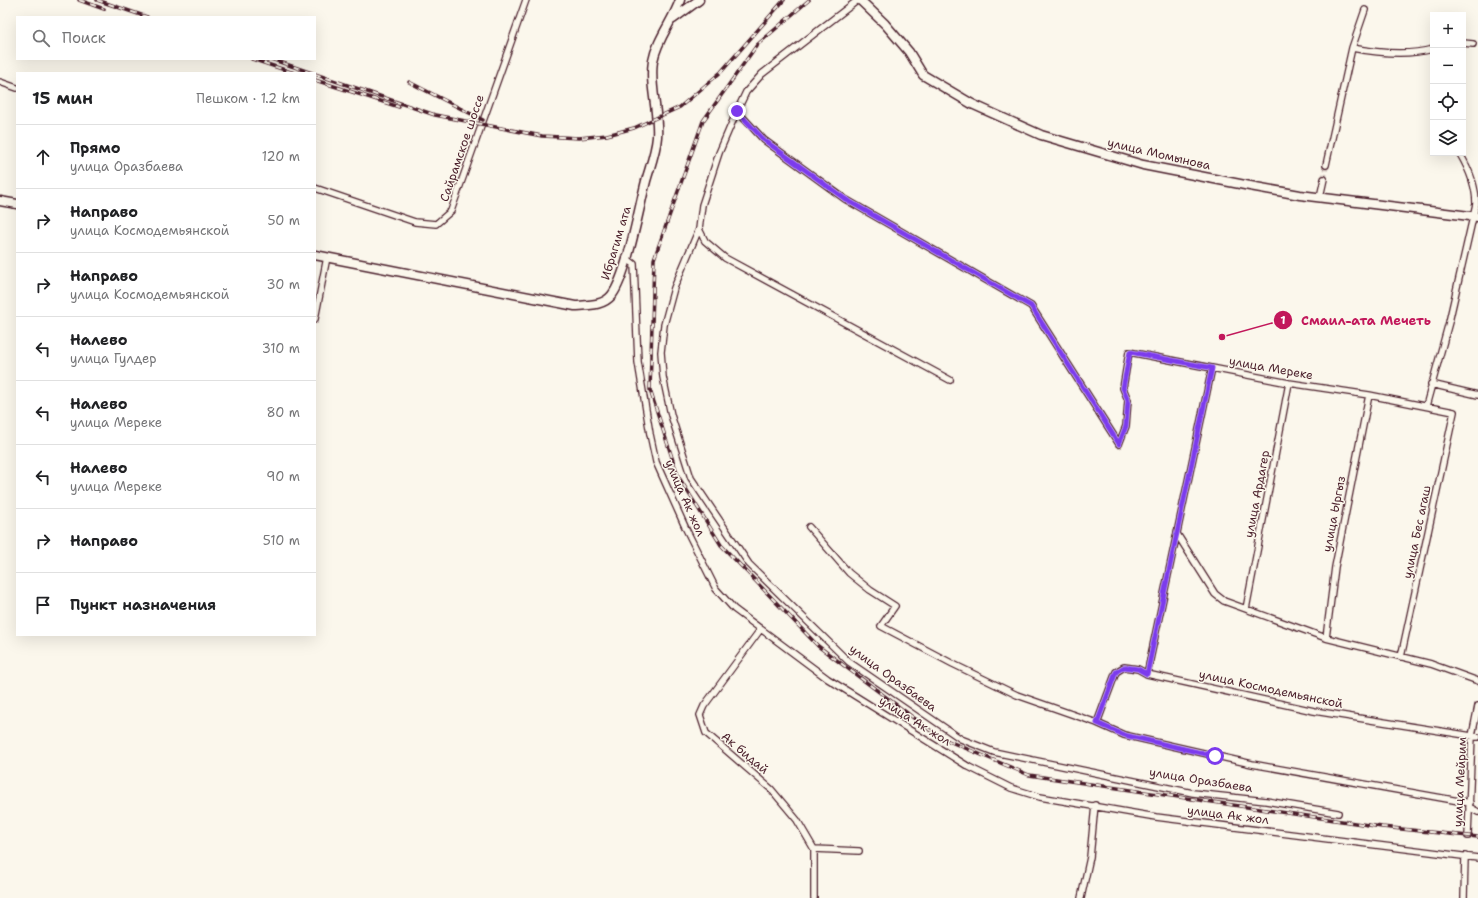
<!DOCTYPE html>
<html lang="ru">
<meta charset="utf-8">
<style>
:root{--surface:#fff;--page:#f2f2f2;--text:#202124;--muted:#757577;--line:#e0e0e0}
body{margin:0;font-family:"Shantell Sans",sans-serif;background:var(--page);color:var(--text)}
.controls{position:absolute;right:12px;top:12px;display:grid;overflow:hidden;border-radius:0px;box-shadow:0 4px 16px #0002}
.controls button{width:36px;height:36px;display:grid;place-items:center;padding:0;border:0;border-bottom:1px solid var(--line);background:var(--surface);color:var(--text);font:20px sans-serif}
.stop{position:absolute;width:12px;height:12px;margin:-9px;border:3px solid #7c3aed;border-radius:50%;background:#fff}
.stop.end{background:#7c3aed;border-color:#fff;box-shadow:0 1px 4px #0008}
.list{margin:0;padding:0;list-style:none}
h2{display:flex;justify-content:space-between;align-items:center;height:52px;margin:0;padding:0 16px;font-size:17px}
h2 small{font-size:13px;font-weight:400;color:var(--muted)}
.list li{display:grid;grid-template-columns:26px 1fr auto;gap:12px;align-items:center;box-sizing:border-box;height:64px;padding:0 16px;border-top:1px solid var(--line)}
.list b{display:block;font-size:15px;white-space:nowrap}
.list p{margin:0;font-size:13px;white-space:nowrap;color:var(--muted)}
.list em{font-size:13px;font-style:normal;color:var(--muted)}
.icon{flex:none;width:22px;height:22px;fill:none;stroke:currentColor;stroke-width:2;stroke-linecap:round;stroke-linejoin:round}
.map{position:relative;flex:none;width:1478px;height:898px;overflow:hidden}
.search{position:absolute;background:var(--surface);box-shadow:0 4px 16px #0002;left:16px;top:16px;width:300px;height:44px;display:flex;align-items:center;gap:10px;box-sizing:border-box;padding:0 14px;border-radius:0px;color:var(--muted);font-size:15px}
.panel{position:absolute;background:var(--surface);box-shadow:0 4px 16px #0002;left:16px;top:72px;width:300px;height:564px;border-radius:0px}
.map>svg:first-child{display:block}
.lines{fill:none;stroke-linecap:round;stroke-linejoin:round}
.street-tunnel{stroke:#d8ccc5;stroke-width:5.5;stroke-dasharray:5.5 3;stroke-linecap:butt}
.street-casing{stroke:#4a1f2b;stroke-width:8}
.secondary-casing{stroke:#4a1f2b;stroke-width:11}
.street{stroke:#fbf7ec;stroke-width:5.5}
.secondary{stroke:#fbf7ec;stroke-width:8}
.rail-casing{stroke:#4a1f2b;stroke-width:3.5}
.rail{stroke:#fbf7ec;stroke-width:2;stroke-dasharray:6;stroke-linecap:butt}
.route{stroke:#7c3aed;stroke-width:5}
.labels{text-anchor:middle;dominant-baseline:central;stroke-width:3;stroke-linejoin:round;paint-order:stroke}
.street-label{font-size:12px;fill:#4a1f2b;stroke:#fbf7ec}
.leader{fill:none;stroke:#c2185b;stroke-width:1.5}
.callout-dot{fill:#c2185b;stroke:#fbf7ec;stroke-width:1.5}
.mark-label{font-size:12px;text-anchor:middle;font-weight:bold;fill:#fff}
.callout-label{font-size:13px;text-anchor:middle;font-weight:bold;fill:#c2185b;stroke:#fbf7ec;stroke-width:3;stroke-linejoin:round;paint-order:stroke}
</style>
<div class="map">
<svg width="1478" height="898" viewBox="0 0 1478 898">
<rect width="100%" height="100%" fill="#fbf7ec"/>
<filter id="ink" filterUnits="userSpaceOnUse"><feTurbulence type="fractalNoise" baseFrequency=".025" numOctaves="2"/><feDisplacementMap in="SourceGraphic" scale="8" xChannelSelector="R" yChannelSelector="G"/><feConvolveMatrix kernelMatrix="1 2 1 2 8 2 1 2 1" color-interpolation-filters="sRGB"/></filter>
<g filter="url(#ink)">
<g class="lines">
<!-- street-tunnel -->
<path class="street-tunnel" d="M1324 179 1326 165"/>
<defs>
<path id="street" d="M858 0 762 74 746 92 737 111 719 153 702 205 699 229 705 241 725 258 950 380
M1463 43 1473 44
M1352 48C1378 53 1407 56 1433 49
M0 82 17 88
M737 111 764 140 845 199 1031 306 1119 444
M1326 165 1352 48 1365 10
M315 188 415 222 436 224 451 211 526 0
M1320 197 1324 179
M699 229 674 288 664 325 661 352 663 377 671 415 691 478 749 564 849 662 961 739 994 752 1193 793 1266 801 1338 813
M626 258 634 264 638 362 650 434 656 462 686 529 716 589 734 609 828 679 969 767 1011 788 1040 797 1156 817 1478 858
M315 319 327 257
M1431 384 1478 395
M1426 406 1449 322 1476 204C1476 187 1469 169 1460 154
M1119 444 1126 426 1128 400 1123 388 1129 352 1289 383 1369 395 1454 412 1401 657
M809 527 849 573 870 590 895 606 881 626 953 664 1017 695 1097 723 1124 735 1252 764 1470 803
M1177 534 1215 594 1224 601 1326 638 1431 664 1478 681
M1246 609 1289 383
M760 630 704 706 700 715 706 733 771 789 797 820 814 849V898
M1326 638 1335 567 1369 395
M1147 674 1212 368
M1097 723 1116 672 1124 667 1138 669 1147 674 1314 711 1478 737
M1469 807 1478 812
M1468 836 1472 736 1478 706
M814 849 859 851
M1081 898 1090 857 1095 805
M1464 898 1465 856"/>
<path id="secondary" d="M860 0 885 24 909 52 923 75 972 104 1041 135 1143 165 1250 186 1300 195 1478 217
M673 19 699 0
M0 201 17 204
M315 255 575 306C589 305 603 306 612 295 627 275 639 208 646 181 650 167 656 151 657 137 659 112 649 86 653 61 657 39 673 21 680 0"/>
</defs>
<!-- street casing -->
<use href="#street" class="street-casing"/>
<!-- secondary casing -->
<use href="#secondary" class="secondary-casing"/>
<!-- street -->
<use href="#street" class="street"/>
<!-- secondary -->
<use href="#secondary" class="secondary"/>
<defs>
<path id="rail" d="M79 0 104 9
M97 0 147 17
M809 0 757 45 703 121 654 259 650 390 678 476 721 545 818 646 939 737 1029 775 1382 827 1478 837
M252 59 294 73
M271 59 312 73
M315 74 435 115 542 136 579 138 607 135 634 128 680 107 721 72 784 0
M315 80 399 107
M409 82 483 120"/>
</defs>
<!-- rail casing -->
<use href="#rail" class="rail-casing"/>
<!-- rail -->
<use href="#rail" class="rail"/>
</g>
</g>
<g class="lines" filter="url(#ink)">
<!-- route -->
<path class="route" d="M737 111 764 140 845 199 1031 306 1119 444 1126 426 1128 400 1123 388 1130 352 1212 368 1147 674 1138 669 1124 667 1116 672 1097 723 1124 735 1215 756"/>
</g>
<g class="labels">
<!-- street labels -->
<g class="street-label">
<text transform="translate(462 148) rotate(-71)">Сайрамское шоссе</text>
<text transform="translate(1159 154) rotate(13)">улица Момынова</text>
<text transform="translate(616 243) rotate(-73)">Ибрагим ата</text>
<text transform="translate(1271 368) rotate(10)">улица Мереке</text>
<text transform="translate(1257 494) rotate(-79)">улица Ардагер</text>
<text transform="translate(685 498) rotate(66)">улица Ак жол</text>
<text transform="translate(1334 514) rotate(-79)">улица Ыргыз</text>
<text transform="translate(1417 532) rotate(-78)">улица Бес агаш</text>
<text transform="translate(893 678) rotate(36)">улица Оразбаева</text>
<text transform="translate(1271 689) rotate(12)">улица Космодемьянской</text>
<text transform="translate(915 721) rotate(32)">улица Ак жол</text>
<text transform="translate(745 753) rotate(40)">Ак бидай</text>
<text transform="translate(1201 780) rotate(9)">улица Оразбаева</text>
<text transform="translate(1460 782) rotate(-87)">улица Мейрим</text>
<text transform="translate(1228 815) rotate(7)">улица Ак жол</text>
</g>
</g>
<!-- callouts -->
<path class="leader" d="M1222 337L1283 320"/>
<g class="callout-dot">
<circle cx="1222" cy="337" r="4"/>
<circle cx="1283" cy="320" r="10"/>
</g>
<g class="mark-label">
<text x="1283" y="324">1</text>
</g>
<g class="callout-label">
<text x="1366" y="325">Смаил-ата Мечеть</text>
</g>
</svg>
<div class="controls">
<button>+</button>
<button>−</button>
<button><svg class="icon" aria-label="locate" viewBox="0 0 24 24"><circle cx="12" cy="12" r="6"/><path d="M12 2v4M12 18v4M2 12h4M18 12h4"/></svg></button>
<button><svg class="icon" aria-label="layers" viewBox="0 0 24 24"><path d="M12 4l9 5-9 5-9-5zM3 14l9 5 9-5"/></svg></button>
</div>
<div class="stop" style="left:1215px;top:756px"></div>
<div class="stop end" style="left:737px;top:111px"></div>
<div class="search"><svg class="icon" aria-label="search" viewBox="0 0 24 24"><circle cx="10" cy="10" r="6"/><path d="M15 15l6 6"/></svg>Поиск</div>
<section class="panel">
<h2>15 мин<small>Пешком · 1.2 km</small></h2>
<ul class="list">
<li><svg class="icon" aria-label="ahead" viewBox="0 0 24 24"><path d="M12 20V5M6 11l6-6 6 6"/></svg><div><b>Прямо</b><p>улица Оразбаева</p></div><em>120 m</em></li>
<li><svg class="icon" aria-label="right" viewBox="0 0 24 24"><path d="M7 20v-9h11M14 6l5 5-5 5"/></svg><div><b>Направо</b><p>улица Космодемьянской</p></div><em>50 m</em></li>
<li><svg class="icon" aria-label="right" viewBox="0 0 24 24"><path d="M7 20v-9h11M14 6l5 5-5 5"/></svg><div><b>Направо</b><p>улица Космодемьянской</p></div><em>30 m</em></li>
<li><svg class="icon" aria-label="left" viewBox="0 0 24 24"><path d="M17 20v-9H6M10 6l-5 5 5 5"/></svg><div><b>Налево</b><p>улица Гулдер</p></div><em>310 m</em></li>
<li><svg class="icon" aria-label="left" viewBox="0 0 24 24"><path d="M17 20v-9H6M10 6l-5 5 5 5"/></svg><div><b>Налево</b><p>улица Мереке</p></div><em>80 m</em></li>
<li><svg class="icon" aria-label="left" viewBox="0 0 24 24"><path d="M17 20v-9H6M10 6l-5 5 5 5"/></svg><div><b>Налево</b><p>улица Мереке</p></div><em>90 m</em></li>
<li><svg class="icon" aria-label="right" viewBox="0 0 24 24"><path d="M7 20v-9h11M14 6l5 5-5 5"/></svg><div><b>Направо</b></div><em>510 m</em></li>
<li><svg class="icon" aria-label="arrive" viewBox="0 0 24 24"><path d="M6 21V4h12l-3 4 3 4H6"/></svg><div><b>Пункт назначения</b></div></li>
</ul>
</section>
</div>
